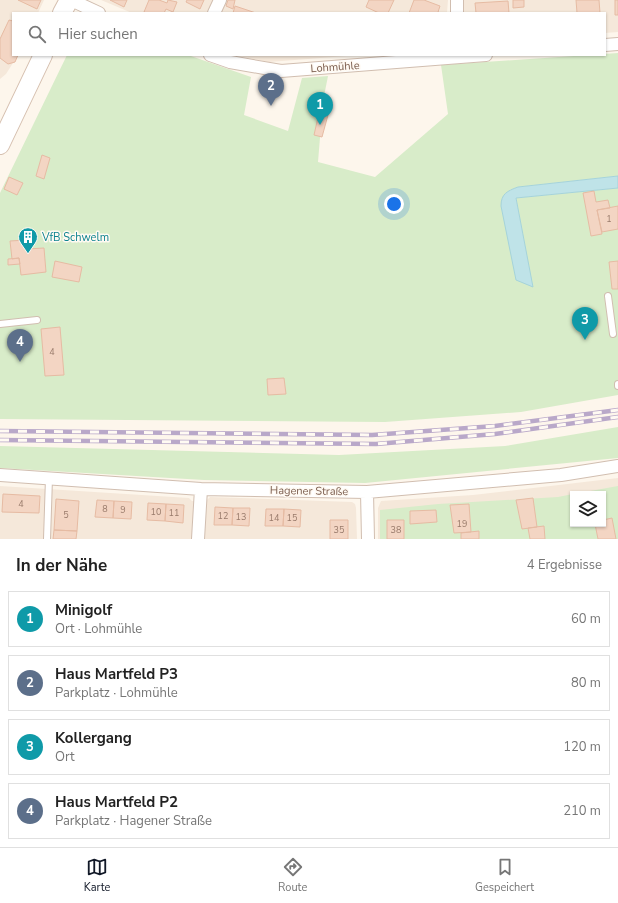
<!DOCTYPE html>
<html lang="de">
<meta charset="utf-8">
<style>
:root{--surface:#fff;--page:#f2f2f2;--text:#222;--muted:#767676;--line:#e0e0e0;--accent:#111827}
body{margin:0;font-family:"Nunito Sans",sans-serif;background:var(--page);color:var(--text)}
.controls{position:absolute;right:12px;bottom:12px;display:grid;overflow:hidden;border-radius:0px;box-shadow:0 1px 3px #0004}
.controls button{width:36px;height:36px;display:grid;place-items:center;padding:0;border:0;border-bottom:1px solid var(--line);background:var(--surface);color:var(--text);font:20px sans-serif}
.you{position:absolute;left:394px;top:204px;width:14px;height:14px;margin:-10px;border:3px solid #fff;border-radius:50%;background:#1a73e8;box-shadow:0 0 0 6px #1a73e833}
.badge{display:grid;place-items:center;width:26px;height:26px;border-radius:50%;background:var(--accent);color:#fff;font-size:13px;font-weight:700}
.pin{position:absolute;translate:-50% -33px;filter:drop-shadow(0 1px 2px #0008)}
.pin::after{content:'';position:absolute;top:21px;width:14px;height:12px;background:inherit;clip-path:polygon(0 0,100% 0,50% 100%)}
.list{margin:0;padding:0;list-style:none}
h2{display:flex;justify-content:space-between;align-items:center;height:52px;margin:0;padding:0 16px;font-size:17px}
h2 small{font-size:13px;font-weight:400;color:var(--muted)}
.list li{display:grid;grid-template-columns:26px 1fr auto;gap:12px;align-items:center;box-sizing:border-box;height:56px;margin:0 8px 8px;padding:0 8px;border:1px solid var(--line);border-radius:0px}
.list b{display:block;font-size:15px;white-space:nowrap}
.list p{margin:0;font-size:13px;white-space:nowrap;color:var(--muted)}
.list em{font-size:13px;font-style:normal;color:var(--muted)}
.icon{flex:none;width:22px;height:22px;fill:none;stroke:currentColor;stroke-width:2;stroke-linecap:round;stroke-linejoin:round}
.map{position:relative;flex:none;width:618px;height:539px;overflow:hidden}
.search{position:absolute;background:var(--surface);box-shadow:0 1px 3px #0004;left:12px;right:12px;top:12px;height:44px;display:flex;align-items:center;gap:10px;box-sizing:border-box;padding:0 14px;border-radius:0px;color:var(--muted);font-size:15px}
.sheet{height:308px;background:var(--surface)}
nav{display:flex;justify-content:space-around;align-items:center;box-sizing:border-box;height:56px;border-top:1px solid var(--line);background:var(--surface);font-size:11px;color:var(--muted)}
nav a{display:grid;justify-items:center;gap:2px}
nav .on{color:var(--accent)}
.map>svg:first-child{display:block}
.residential{fill:#f5e8da;fill-rule:evenodd}
.green{fill:#d8ecc9}
.water{fill:#bfe3e8;stroke:#a5d3da}
.building{fill:#f3d5c3;stroke:#e6bba3}
.lines{fill:none;stroke-linecap:round;stroke-linejoin:round}
.lane-casing{stroke:#d1beb0;stroke-width:8}
.street-casing{stroke:#d1beb0;stroke-width:14}
.secondary-casing{stroke:#d6c0b0;stroke-width:20}
.lane{stroke:#fff;stroke-width:6}
.street{stroke:#fff;stroke-width:12}
.secondary{stroke:#fff;stroke-width:18}
.rail-casing{stroke:#b9a8c9;stroke-width:4.5}
.rail{stroke:#fffaf3;stroke-width:3;stroke-dasharray:9;stroke-linecap:butt}
.labels{text-anchor:middle;dominant-baseline:central;stroke-width:3;stroke-linejoin:round;paint-order:stroke}
.number-label{font-size:9px;fill:#987a6a}
.street-label{font-size:11px;fill:#7a5c4d;stroke:#fffaf3}
.culture-label{font-size:11px;fill:#0d838f;stroke:#fffaf3;text-anchor:start}
</style>
<div class="map">
<svg width="618" height="539" viewBox="0 0 618 539">
<rect width="100%" height="100%" fill="#fdf6ec"/>
<!-- residential -->
<path class="residential" d="M0 0H44L38 13H13V55H18L6 74 0 79Z
M101 0H448L447 13H132Z
M463 0H618V32L605 33V13H462Z
M233 55H359L269 62Z
M618 478V539H378V508L381 501 473 495ZM573 494H603V524H573Z
M0 486 189 498 192 501H206L210 497 352 502 355 504 356 508 357 539H0Z"/>
<!-- green -->
<path class="green" d="M618 53V176L518 187 510 190 532 287 516 198 618 188V395L521 412 385 422 0 419V193L67 55H188L251 77 244 115 288 131 302 78 328 76 323 101 318 162 375 177 448 114 441 65Z
M618 427V458L365 483 204 480 0 468V446L339 455 505 446Z
M618 486V539H380V510L438 504 558 497 573 494V524H603V494H574Z"/>
<!-- water -->
<path class="water" d="M618 176V188L516 198 533 287 516 280 501 206C501 194 507 191 518 187Z"/>
<!-- building -->
<path class="building" d="M18 0H41L37 9Z
M110 0H127L124 7Z
M149 0H159L167 3 168 0 177 2 173 12 166 9 164 13H146L144 12Z
M187 0H204L200 9 186 2Z
M228 0H235L233 9 226 6Z
M369 0H394L388 13H379L366 7Z
M414 0H424L440 6 438 12 441 13H409Z
M513 0H524V7L513 8Z
M576 0H599L600 13H577Z
M615 0H618V15H615Z
M508 1 509 13H476L475 3Z
M235 6 256 13H233Z
M9 20 13 21V55H18L15 62 8 64 0 58V39Z
M319 113 328 115 322 137 314 135Z
M42 155 50 158 44 179 36 176Z
M9 177 23 183 17 195 4 189Z
M594 191 596 202 608 200 610 208 597 210 602 234 591 236 583 193Z
M618 206V229L602 232 597 210Z
M26 240 27 249 44 248 46 272 21 275 19 258 12 259 10 241Z
M19 258 20 264 8 265V259Z
M55 261 82 267 79 282 52 277Z
M618 261V289H612L609 262Z
M596 315 597 326 589 327 588 316Z
M60 327 64 375 45 376 41 329Z
M284 378 286 394 268 395 267 379Z
M3 494 40 496 39 513 2 512Z
M533 498 537 527 522 529 516 500Z
M56 499 79 501 77 531 54 530Z
M97 500 114 501 113 518 95 517Z
M114 501 132 502 131 519 113 518Z
M148 503 166 504 165 521 147 520Z
M166 504 184 505 183 523 165 521Z
M469 504 471 532 454 533 450 505Z
M215 507 233 508 232 525H214Z
M233 508H250L249 526 232 525Z
M266 509H284L283 526H265Z
M284 509 301 510 300 527 283 526Z
M436 510 437 522 410 524V511Z
M612 518 616 539H598L595 524H603V520Z
M330 520H348V539H330Z
M387 520H404V539H387Z
M544 526 545 539H530L528 528Z
M54 530 77 531 76 539H53Z
M479 531V539H461V533Z"/>
<g class="lines">
<defs>
<path id="lane" d="M608 296 613 334
M0 324 37 320
M618 384V386
M47 539 49 478"/>
<path id="street" d="M71 0 99 13
M214 13 220 0
M457 13V0
M605 45 618 44
M210 55 230 62 281 71 486 55
M0 475 201 489 367 492 561 475 618 466
M367 492 368 539
M198 539 201 489"/>
<path id="secondary" d="M62 13 69 0
M0 145 43 55"/>
</defs>
<!-- lane casing -->
<use href="#lane" class="lane-casing"/>
<!-- street casing -->
<use href="#street" class="street-casing"/>
<!-- secondary casing -->
<use href="#secondary" class="secondary-casing"/>
<!-- lane -->
<use href="#lane" class="lane"/>
<!-- street -->
<use href="#street" class="street"/>
<!-- secondary -->
<use href="#secondary" class="secondary"/>
<defs>
<path id="rail" d="M0 431 372 435 495 426 618 410
M0 440 376 444 495 434 618 417"/>
</defs>
<!-- rail casing -->
<use href="#rail" class="rail-casing"/>
<!-- rail -->
<use href="#rail" class="rail"/>
</g>
<!-- icons -->
<defs>
<symbol id="building-pin" viewBox="-11 -11 22 30"><path d="M0 17L-7.5 6A9.5 9.5 0 1 1 7.5 6Z" fill="#0f9aa8" stroke="#fffaf3"/><path d="M-4-6H4V6H1V3H-1V6H-4ZM-2.5-4.3h1.7v1.8h-1.7ZM.8-4.3h1.7v1.8H.8ZM-2.5-1h1.7V.8h-1.7ZM.8-1h1.7V.8H.8Z" fill="#fff"/></symbol>
</defs>
<g fill-rule="evenodd">
<use href="#building-pin" x="17" y="226" width="22" height="30"/>
</g>
<g class="labels">
<!-- number labels -->
<g class="number-label">
<text x="609" y="219">1</text>
<text x="52" y="352">4</text>
<text x="21" y="504">4</text>
<text x="105" y="509">8</text>
<text x="123" y="510">9</text>
<text x="156" y="512">10</text>
<text x="174" y="513">11</text>
<text x="66" y="515">5</text>
<text x="223" y="516">12</text>
<text x="241" y="517">13</text>
<text x="274" y="518">14</text>
<text x="292" y="518">15</text>
<text x="462" y="524">19</text>
<text x="339" y="530">35</text>
<text x="396" y="530">38</text>
</g>
<!-- street labels -->
<g class="street-label">
<text transform="translate(335 67) rotate(-4)">Lohmühle</text>
<text transform="translate(309 491) rotate(1)">Hagener Straße</text>
</g>
<!-- culture labels -->
<g class="culture-label">
<text x="42" y="237">VfB Schwelm</text>
</g>
</g>
</svg>
<div class="controls">
<button><svg class="icon" aria-label="layers" viewBox="0 0 24 24"><path d="M12 4l9 5-9 5-9-5zM3 14l9 5 9-5"/></svg></button>
</div>
<div class="you"></div>
<div class="pin badge" style="left:320px;top:125px;background:#0f9aa8">1</div>
<div class="pin badge" style="left:271px;top:106px;background:#5c6f8a">2</div>
<div class="pin badge" style="left:585px;top:340px;background:#0f9aa8">3</div>
<div class="pin badge" style="left:20px;top:362px;background:#5c6f8a">4</div>
<div class="search"><svg class="icon" aria-label="search" viewBox="0 0 24 24"><circle cx="10" cy="10" r="6"/><path d="M15 15l6 6"/></svg>Hier suchen</div>
</div>
<section class="sheet">
<h2>In der Nähe<small>4 Ergebnisse</small></h2>
<ul class="list">
<li><span class="badge" style="background:#0f9aa8">1</span><div><b>Minigolf</b><p>Ort · Lohmühle</p></div><em>60 m</em></li>
<li><span class="badge" style="background:#5c6f8a">2</span><div><b>Haus Martfeld P3</b><p>Parkplatz · Lohmühle</p></div><em>80 m</em></li>
<li><span class="badge" style="background:#0f9aa8">3</span><div><b>Kollergang</b><p>Ort</p></div><em>120 m</em></li>
<li><span class="badge" style="background:#5c6f8a">4</span><div><b>Haus Martfeld P2</b><p>Parkplatz · Hagener Straße</p></div><em>210 m</em></li>
</ul>
</section>
<nav>
<a class="on"><svg class="icon" aria-label="map" viewBox="0 0 24 24"><path d="M3 6l6-2 6 2 6-2v14l-6 2-6-2-6 2zM9 4v14M15 6v14"/></svg>Karte</a>
<a><svg class="icon" aria-label="directions" viewBox="0 0 24 24"><path d="M12 3l9 9-9 9-9-9zM9 14v-3h6M13 9l2 2-2 2"/></svg>Route</a>
<a><svg class="icon" aria-label="saved" viewBox="0 0 24 24"><path d="M7 4h10v16l-5-4-5 4z"/></svg>Gespeichert</a>
</nav>
